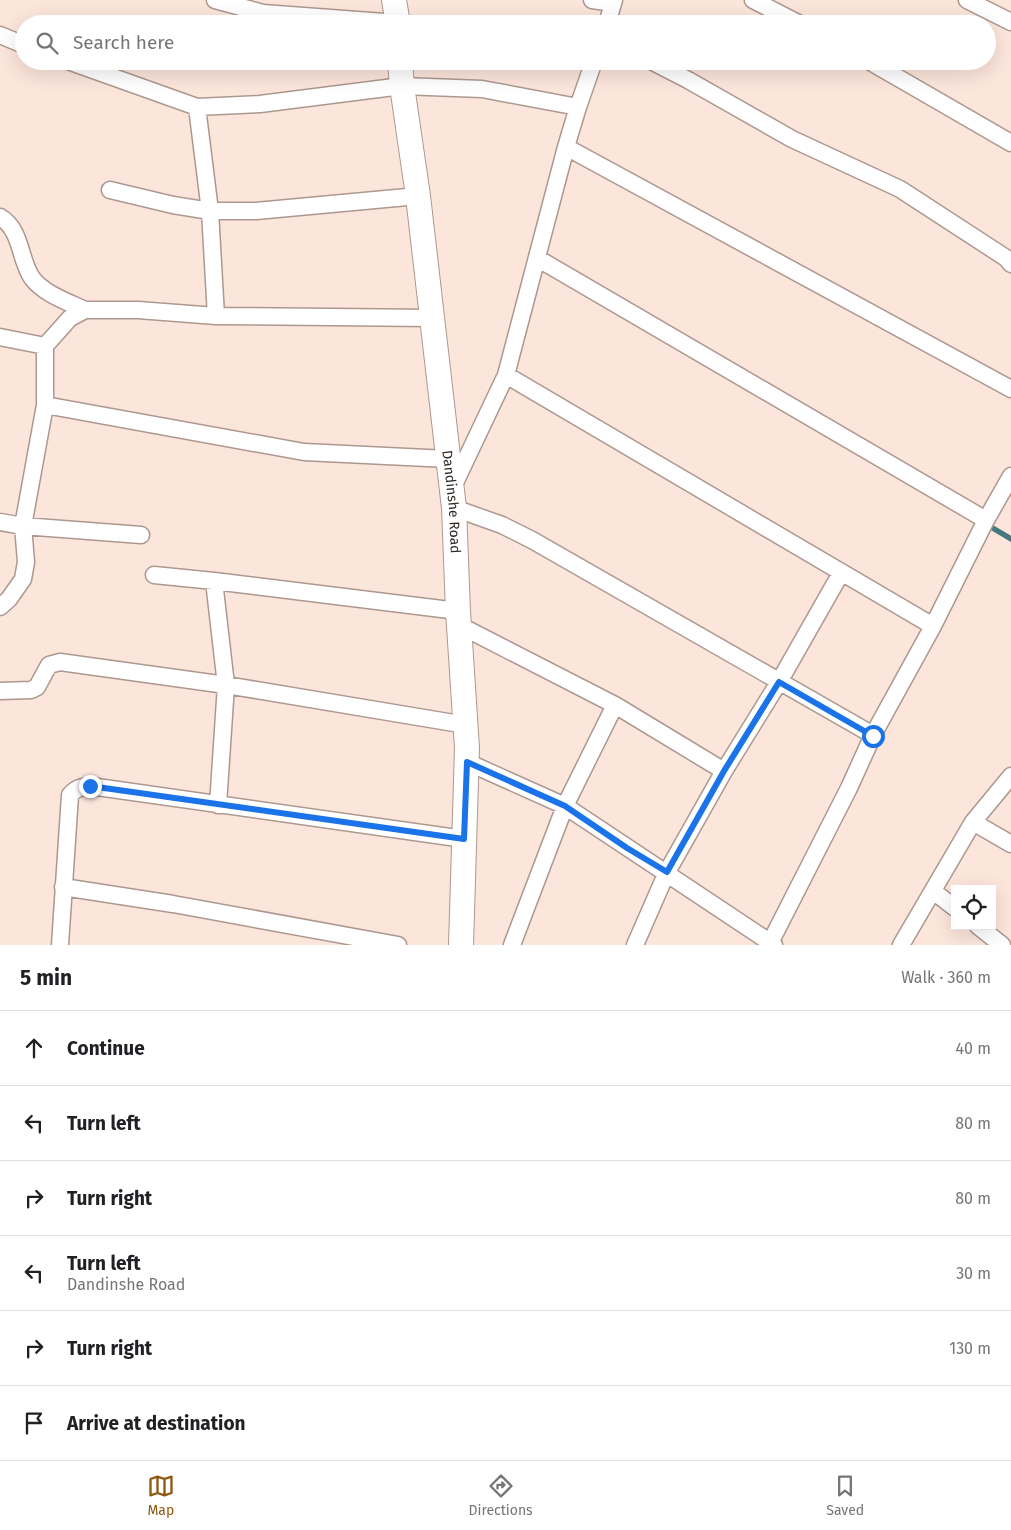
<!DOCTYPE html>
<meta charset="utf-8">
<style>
:root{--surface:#fff;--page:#f2f2f2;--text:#202124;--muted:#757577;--line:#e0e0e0;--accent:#905712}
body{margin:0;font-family:"Fira Sans",sans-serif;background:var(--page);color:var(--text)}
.controls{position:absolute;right:15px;bottom:15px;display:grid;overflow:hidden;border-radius:0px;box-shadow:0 5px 20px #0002}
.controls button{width:45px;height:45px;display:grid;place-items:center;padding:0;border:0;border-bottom:1px solid var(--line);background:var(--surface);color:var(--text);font:25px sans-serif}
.stop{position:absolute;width:15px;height:15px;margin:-11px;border:4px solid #1a73e8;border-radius:50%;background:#fff}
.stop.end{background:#1a73e8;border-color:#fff;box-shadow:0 1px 5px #0008}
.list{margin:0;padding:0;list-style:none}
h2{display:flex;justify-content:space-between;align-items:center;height:65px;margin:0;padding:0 20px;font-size:21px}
h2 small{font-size:16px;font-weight:400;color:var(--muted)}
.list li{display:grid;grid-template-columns:32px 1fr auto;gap:15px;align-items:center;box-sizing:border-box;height:75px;padding:0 20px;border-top:1px solid var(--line)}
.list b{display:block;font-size:19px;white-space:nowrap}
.list p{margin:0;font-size:16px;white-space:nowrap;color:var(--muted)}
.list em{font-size:16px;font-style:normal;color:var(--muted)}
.icon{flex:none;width:28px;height:28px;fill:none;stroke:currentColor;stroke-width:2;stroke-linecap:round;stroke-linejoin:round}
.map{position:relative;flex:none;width:1011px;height:945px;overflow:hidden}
.search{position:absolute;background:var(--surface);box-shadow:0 5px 20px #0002;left:15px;right:15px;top:15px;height:55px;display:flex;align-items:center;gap:12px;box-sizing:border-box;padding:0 18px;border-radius:28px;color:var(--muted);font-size:19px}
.sheet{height:515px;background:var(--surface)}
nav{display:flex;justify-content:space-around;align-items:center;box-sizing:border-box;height:70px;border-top:1px solid var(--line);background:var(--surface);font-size:14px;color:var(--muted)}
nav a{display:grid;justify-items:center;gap:2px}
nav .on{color:var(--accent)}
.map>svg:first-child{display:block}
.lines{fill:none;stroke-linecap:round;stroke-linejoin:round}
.stream{stroke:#45787f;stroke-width:5.5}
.street-casing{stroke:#ad988f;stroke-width:19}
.secondary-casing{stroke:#ad988f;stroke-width:26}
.street{stroke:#fff;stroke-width:16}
.secondary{stroke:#fff;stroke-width:24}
.route{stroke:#1a73e8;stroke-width:6}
.labels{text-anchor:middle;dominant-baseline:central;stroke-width:4;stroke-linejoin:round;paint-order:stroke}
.street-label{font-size:14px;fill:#2f2723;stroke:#fff}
</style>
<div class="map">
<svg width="1011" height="945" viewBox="0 0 1011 945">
<rect width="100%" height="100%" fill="#fce5db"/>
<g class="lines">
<!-- stream -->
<path class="stream" d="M991 527 1011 539"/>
<defs>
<path id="street" d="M215 0 263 13 398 23
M592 0 613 3
M753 0 800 24
M967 0 1011 22
M607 24 614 0
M0 35 24 45
M68 61 197 107 260 104 402 86 482 89 578 107
M651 61 688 80 792 139 900 189 1006 258 1011 264
M869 61 1011 143
M197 107 210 211 216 316
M566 147 1011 389
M110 190 173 205 210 211H256L418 196
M0 217C22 230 19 259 32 278 44 294 68 302 85 310
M537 258 986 520
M0 337 45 346V405L304 452 448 459
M45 346 70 318 85 310H138L216 316 432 318
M506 375 933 626
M452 489 506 375 566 147 578 107 594 61
M454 508 502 525 532 540 873 735
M0 522 23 526 141 535
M154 575 214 581 458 611
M214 581 226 685 218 805
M0 607 9 599 23 579 26 562 23 526 45 405
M459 625 615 705 724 771
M0 691 31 690 37 687 49 665 60 662 226 685 466 725
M467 762 565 806 774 945
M973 822 1011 844
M63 887 173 904 398 945
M933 891 955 908
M978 926 1002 945
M60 945 70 795C76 788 81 787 90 786L464 839
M512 945 565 806 615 705
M635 945 667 872 724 771 779 682 841 573
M769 945 849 788 873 735 933 626 986 520 1011 476
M901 945 973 822 1011 776"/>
<g id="secondary">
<path d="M394 0 398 24"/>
<path id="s1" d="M400 61 402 86 418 196 454 508 458 611 467 748 461 945"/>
</g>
</defs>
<!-- street casing -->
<use href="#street" class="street-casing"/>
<!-- secondary casing -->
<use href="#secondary" class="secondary-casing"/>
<!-- street -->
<use href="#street" class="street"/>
<!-- secondary -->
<use href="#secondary" class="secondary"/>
</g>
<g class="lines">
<!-- route -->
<path class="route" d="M90 786 464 839 467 762 565 806 627 848 667 872 724 771 779 682 873 736"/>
</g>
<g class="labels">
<!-- street labels -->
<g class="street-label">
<text stroke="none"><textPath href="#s1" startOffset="444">Dandinshe Road</textPath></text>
</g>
</g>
</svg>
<div class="controls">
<button><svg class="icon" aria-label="locate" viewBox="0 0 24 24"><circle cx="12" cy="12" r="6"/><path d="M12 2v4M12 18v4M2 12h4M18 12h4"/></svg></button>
</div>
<div class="stop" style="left:873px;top:736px"></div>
<div class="stop end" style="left:90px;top:786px"></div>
<div class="search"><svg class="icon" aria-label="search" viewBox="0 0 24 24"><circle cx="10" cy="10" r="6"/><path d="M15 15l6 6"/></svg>Search here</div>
</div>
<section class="sheet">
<h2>5 min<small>Walk · 360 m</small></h2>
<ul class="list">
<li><svg class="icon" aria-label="ahead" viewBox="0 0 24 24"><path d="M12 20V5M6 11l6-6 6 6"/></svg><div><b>Continue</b></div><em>40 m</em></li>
<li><svg class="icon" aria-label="left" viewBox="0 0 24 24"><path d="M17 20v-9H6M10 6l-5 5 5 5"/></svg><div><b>Turn left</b></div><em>80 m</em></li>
<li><svg class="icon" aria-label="right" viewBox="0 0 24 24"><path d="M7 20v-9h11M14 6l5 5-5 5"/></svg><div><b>Turn right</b></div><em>80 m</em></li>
<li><svg class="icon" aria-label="left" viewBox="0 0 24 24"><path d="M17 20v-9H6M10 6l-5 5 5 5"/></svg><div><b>Turn left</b><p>Dandinshe Road</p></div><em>30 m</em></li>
<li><svg class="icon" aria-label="right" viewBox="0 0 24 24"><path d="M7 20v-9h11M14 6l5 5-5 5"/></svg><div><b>Turn right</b></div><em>130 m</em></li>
<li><svg class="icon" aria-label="arrive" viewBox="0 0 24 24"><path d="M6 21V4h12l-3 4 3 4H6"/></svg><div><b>Arrive at destination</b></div></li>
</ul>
</section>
<nav>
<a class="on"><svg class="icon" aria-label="map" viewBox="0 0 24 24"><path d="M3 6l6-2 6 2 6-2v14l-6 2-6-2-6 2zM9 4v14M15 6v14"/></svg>Map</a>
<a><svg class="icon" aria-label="directions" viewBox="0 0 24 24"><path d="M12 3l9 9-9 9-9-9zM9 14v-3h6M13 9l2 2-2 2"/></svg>Directions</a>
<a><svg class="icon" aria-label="saved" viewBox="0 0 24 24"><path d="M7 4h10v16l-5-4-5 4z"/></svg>Saved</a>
</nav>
